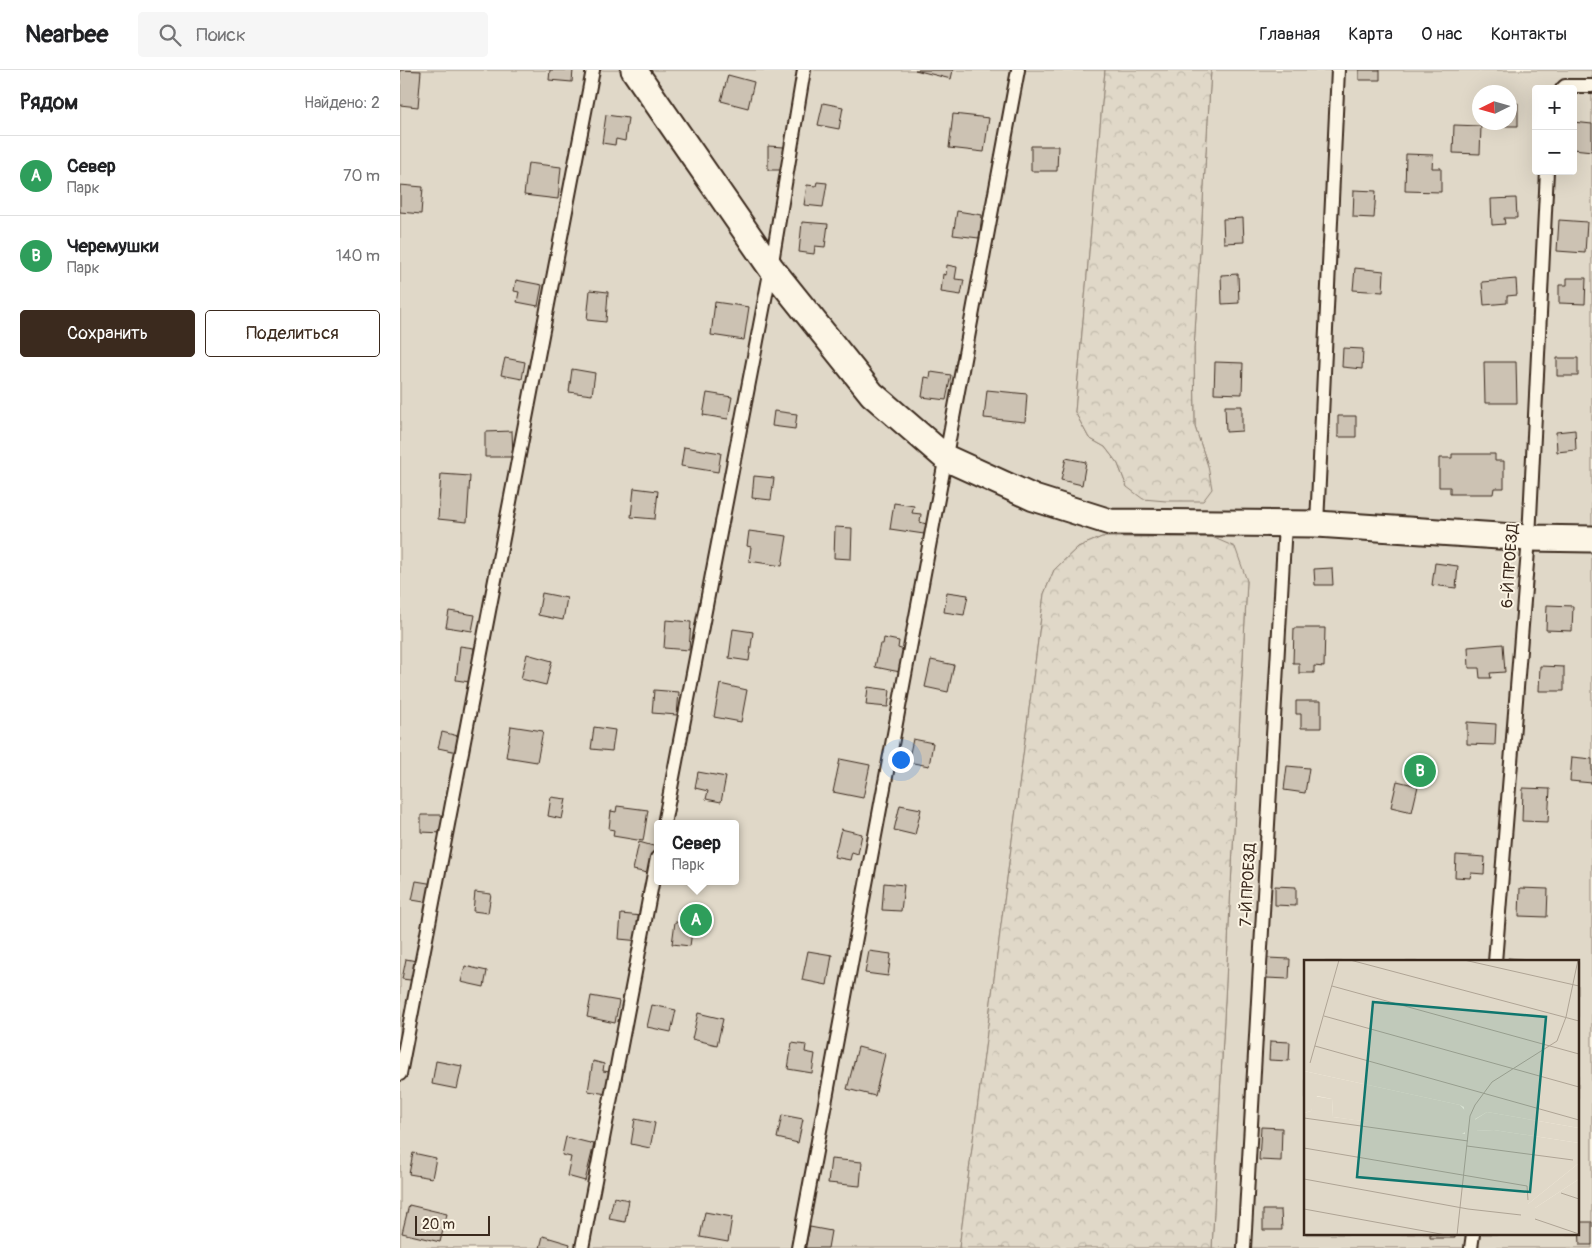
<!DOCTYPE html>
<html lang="ru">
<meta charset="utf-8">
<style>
:root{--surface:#fff;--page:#f6f6f6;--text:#202124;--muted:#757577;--line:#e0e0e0;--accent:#3b2a1e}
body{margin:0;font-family:Pangolin,sans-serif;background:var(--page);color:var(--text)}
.controls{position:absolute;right:15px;top:15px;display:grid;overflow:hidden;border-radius:5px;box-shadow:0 5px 20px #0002}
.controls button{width:45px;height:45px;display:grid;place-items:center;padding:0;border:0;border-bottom:1px solid var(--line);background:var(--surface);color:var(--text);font:25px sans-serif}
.compass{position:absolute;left:1072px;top:15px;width:45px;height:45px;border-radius:50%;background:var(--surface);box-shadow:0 5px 20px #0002;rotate:265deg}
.scale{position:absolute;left:15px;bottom:12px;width:75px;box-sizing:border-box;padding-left:5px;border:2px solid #3b2a1e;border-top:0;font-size:14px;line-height:18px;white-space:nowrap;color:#3b2a1e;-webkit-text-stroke:4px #fcf5e5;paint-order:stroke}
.you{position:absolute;left:500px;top:689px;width:18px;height:18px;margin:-12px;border:4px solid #fff;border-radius:50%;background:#1a73e8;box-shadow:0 0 0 8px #1a73e833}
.badge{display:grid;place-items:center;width:32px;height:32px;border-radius:50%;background:var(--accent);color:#fff;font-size:16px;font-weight:700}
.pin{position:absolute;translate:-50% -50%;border:2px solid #fff;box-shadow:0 1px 5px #0006}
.popup{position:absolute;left:254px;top:750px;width:85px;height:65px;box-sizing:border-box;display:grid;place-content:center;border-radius:5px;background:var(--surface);filter:drop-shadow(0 1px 4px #0005);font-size:16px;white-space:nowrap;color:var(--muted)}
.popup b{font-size:19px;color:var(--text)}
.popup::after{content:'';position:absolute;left:50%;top:100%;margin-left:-10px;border:10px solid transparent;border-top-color:var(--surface)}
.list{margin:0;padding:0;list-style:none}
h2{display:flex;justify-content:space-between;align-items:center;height:65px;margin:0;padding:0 20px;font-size:21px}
h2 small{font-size:16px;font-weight:400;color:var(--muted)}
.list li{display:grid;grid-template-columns:32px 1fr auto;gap:15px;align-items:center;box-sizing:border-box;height:80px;padding:0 20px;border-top:1px solid var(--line)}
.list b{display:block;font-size:19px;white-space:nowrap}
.list p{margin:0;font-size:16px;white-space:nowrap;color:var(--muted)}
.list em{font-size:16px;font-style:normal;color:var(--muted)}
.actions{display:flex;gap:10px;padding:15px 20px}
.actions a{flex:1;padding:11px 0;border:1px solid var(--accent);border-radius:5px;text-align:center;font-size:18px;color:var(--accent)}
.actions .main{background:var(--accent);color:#fff}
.icon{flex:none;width:28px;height:28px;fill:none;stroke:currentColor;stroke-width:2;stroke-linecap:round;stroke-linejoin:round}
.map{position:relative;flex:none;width:1192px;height:1178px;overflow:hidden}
header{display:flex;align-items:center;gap:30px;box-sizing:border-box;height:70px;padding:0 25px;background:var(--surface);border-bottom:1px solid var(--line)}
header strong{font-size:24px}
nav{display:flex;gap:28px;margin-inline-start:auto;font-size:18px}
.search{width:350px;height:45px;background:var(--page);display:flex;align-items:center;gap:12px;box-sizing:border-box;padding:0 18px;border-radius:5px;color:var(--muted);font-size:19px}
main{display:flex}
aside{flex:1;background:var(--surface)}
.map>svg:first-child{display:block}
.green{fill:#e0d8c8;stroke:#8e8173;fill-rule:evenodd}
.forest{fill:url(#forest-crowns);stroke:#8e8173}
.building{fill:#ccc2b3;stroke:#3b2a1e}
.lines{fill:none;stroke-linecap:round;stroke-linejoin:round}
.service-casing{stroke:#3b2a1e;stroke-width:16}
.minor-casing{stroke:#3b2a1e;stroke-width:29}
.service{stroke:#fcf5e5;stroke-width:12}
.minor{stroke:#fcf5e5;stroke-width:25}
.labels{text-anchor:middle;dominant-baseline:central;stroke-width:4;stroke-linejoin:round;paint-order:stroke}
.street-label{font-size:16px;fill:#3b2a1e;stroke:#fcf5e5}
.inset-road{fill:none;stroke:#afa495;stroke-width:1}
.view{fill:#0f766e;fill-opacity:0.15;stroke:#0f766e;stroke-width:2.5}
.inset-edge{fill:none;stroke:#3b2a1e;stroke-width:2.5}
</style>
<header>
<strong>Nearbee</strong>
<div class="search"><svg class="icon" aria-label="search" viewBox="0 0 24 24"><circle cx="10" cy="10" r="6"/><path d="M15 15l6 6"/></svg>Поиск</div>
<nav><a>Главная</a><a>Карта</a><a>О нас</a><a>Контакты</a></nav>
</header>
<main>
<aside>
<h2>Рядом<small>Найдено: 2</small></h2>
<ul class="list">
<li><span class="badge" style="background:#2e9e5b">A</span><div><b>Север</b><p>Парк</p></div><em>70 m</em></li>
<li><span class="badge" style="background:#2e9e5b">B</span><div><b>Черемушки</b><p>Парк</p></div><em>140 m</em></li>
</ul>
<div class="actions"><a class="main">Сохранить</a><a>Поделиться</a></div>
</aside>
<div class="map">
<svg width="1192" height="1178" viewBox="0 0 1192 1178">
<defs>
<pattern id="forest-crowns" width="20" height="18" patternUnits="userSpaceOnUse" patternTransform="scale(1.25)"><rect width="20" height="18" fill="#e0d8c8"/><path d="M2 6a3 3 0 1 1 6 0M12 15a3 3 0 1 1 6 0" fill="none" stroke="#c1baab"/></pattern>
</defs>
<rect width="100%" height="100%" fill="#fcf5e5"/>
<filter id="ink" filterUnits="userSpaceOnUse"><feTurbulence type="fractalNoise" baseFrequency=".02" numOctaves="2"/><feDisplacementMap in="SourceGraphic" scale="10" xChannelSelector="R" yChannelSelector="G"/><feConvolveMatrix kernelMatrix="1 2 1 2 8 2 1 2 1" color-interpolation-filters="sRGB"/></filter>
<g filter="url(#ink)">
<!-- green -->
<path class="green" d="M0 0H705L675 342 689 368 705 377 718 394 727 417 808 396 795 357 794 279 811 0H1192V1178H812L847 511 812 467H702L678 477 654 500 644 524 559 1178H0ZM1136 19H1173V101H1136ZM1080 22H1110V52H1080ZM257 754H335V811H257ZM906 892H1178V1164H906Z"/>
<!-- forest -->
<path class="forest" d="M705 0H811L794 279 795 357 808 396 812 419 803 431H766L743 429 727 417 718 394 705 377 689 368 675 342Z
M702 467H812L835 477 847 511 812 1178H559L644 524 654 500 678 477Z"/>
<!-- building -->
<path class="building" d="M0 0 21 1 18 37 0 35Z
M150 0H173L172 12 149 10Z
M515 0H553L551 9Z
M959 0H980V10H959Z
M328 5 354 12 348 38 321 31Z
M423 33 443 37 439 59 418 55Z
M1110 33H1118V56H1099V52H1110Z
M553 44 589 48 584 82 549 78Z
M206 45 228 48 225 71 216 69 215 75 202 73Z
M1173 52 1192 54V81L1173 79Z
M1054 55 1081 56 1080 84 1053 83Z
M368 76 384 77 383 100H368Z
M631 76H658L657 101H631Z
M1006 84 1033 85 1032 98H1041V122L1005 121Z
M128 93 161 97 158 129 124 125Z
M417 112 427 113 423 137 404 135 407 115 416 116Z
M0 115 23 117 21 144 0 142Z
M954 120 976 121 974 148 953 147Z
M1116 128 1117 148H1104L1105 154 1092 155 1091 129Z
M557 141 582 145 579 168 553 165Z
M843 148 844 172 824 173 823 149Z
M1159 150 1187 152 1185 183 1157 181Z
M402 152 428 154 425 177 415 176 414 184 399 182Z
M547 195 557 197 555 209 564 210 561 225 541 222 543 204 546 205Z
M955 198 984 201 983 222 953 220Z
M838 204 839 233 822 234 821 205Z
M1167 208H1186L1185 234 1159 233V215H1167Z
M1116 209 1117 225 1107 226V233L1084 235 1082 212Z
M116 210 142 215 138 236 117 232 119 222 114 221Z
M190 220 208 222 206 252 187 250Z
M315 232 349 237 344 270 311 265Z
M943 278 963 279 962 299 942 297Z
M105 288 125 292 122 309 101 305Z
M1157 288H1178V306H1157Z
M815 292 843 293 842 324 814 323Z
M1084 292H1116L1117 333H1085Z
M172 299 195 303 192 325 169 322Z
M531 302 551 305 546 330 522 327 525 307 530 308Z
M587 320 627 324 625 352 584 348Z
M307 323 332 327 328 349 303 345Z
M825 336H842V361L826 362Z
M374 341 397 344 395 359 372 356Z
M938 346H956V367H938Z
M1175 360 1176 380 1157 382 1156 362Z
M112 361 113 387H85V362Z
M284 377 321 383 318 402 281 396Z
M1052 384H1095V391H1104V418H1094L1093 424H1050V417H1039V388H1052Z
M666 388 686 392 682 415 661 410Z
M41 404 70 406 67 452 38 449Z
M354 406 374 408 371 430 352 428Z
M234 418 258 421 255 449 231 447Z
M494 433 514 436 512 443 521 444 520 452 526 454 524 464 490 459Z
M435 457 452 458 451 489 434 488Z
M349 461 387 466 382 496 349 491 351 477 347 476Z
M1035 493 1058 496 1056 518 1032 515Z
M932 498 933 515H915L914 499Z
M547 522 568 525 564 545 544 542Z
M142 523 167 528 163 550 138 545Z
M1147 535 1173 536 1172 561 1146 560Z
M49 541 75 545 72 561 46 557Z
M266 550 291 552 289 580 264 578Z
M894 558H925L924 597 914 596V603H899V593H893Z
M333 559 353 562 349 591 329 588Z
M484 568 499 571 498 578 504 580 500 602 475 597 480 574H483Z
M1103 574 1105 602 1090 603 1091 608H1080L1079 598H1069L1068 577Z
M60 576 74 578 73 585 79 586 76 613 56 610Z
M127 584 152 591 146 615 121 609Z
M531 590 554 595 548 622 525 617Z
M1140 596 1164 597V621H1139Z
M320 614 347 620 341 652 314 647Z
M468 617 490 620 488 637 466 635Z
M254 620 279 622 277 645 252 643Z
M896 631H921V658H901V644H896Z
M1067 652 1096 654 1095 675 1067 674Z
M111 656 143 661 137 692 106 687Z
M194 657 215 660 212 681 191 679Z
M42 662 66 668 62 683 38 678Z
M513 669 533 673 529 696 508 692Z
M1172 687 1192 689V713L1170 711Z
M440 689 470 695 463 728 433 722Z
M887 696 909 698 905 723 884 720Z
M298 702 326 707 321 732 306 729 308 721 295 718Z
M997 711 1018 716 1012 742 991 737Z
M1123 718 1150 719 1148 752 1122 751Z
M151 727 166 729 162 749 148 746Z
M500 735 521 739 515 765 494 760Z
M217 736 248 740 243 771 213 766 214 760 209 759 211 741 216 742Z
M21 745H44L43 763 21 762Z
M441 759 462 764 458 784 452 782 450 790 434 787Z
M239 772 257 777V784L253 804 233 800Z
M1056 785 1085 787 1084 804 1071 803 1070 808 1055 807Z
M16 811 34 814 30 833 12 830Z
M484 813 504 815 501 841 482 840Z
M875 816 896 817V836L875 835Z
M1120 818 1148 819 1147 847 1119 846Z
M75 822 91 824 88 843 73 841Z
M221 844 242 846 240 871 219 869Z
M275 852 293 854 290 876 272 874Z
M408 881 432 885 427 915 402 910Z
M469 881 491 884 488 906 465 903Z
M867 888 890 889 889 909 866 908Z
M1108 888 1129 890V892H1108Z
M6 889 22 892 18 911 2 909Z
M65 896 87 901 84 917 61 912Z
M191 926 219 931 215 953 187 947Z
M252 935 276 940 271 962 247 957Z
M298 943 323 949 317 975 292 969Z
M870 971 890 972 889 991 869 990Z
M392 973 406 975 405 982 415 984 412 1003 388 999Z
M458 977 485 984 475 1026 447 1019Z
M36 991 62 996 57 1019 32 1014Z
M193 991 204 994 203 1001 210 1002 207 1024 188 1021Z
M382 1045 403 1049 398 1073 377 1068Z
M235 1049 255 1053 250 1078 231 1074Z
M861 1057 882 1058 881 1091 859 1090Z
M166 1067 194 1074 185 1111 167 1106 171 1087 162 1085Z
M13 1083 36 1088 32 1108 9 1104Z
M431 1089 462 1092 460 1116 428 1113Z
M214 1127 229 1130 225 1152 209 1149Z
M9 1135 47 1144 40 1172 2 1163Z
M863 1140H881L882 1160H863Z
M305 1142 332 1147 328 1172 300 1167Z
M1179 1152H1192V1175H1180Z
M410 1157 431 1161 428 1178H405Z
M1030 1164H1055V1168H1030Z
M143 1166 170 1174 169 1178H140Z"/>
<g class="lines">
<defs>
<path id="service" d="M1162 19 1165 16H1192
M917 454 938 0
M264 754 371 198 404 0
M1095 892 1129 468 1147 101
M0 1004 193 0
M182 1178 257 788
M398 1178 618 0
M844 1178 885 454
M1071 1178 1073 1164"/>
<path id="minor" d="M234 0 371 198 472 324 546 388 634 428 710 452 917 454 1129 468 1192 469"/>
</defs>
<!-- service casing -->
<use href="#service" class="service-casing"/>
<!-- minor casing -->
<use href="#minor" class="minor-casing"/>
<!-- service -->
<use href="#service" class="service"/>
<!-- minor -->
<use href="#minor" class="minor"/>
</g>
</g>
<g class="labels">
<!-- street labels -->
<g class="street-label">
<text transform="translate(1110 496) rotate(-86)">6-Й ПРОЕЗД</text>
<text transform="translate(848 815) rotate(-87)">7-Й ПРОЕЗД</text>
</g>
</g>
<!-- overview -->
<g transform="translate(904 890)">
<rect width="275" height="275" fill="#fcf5e5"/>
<path d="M1 0H275V168L183 152 171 159 173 171 190 170 275 183V203L224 244V248H231L275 219V275H0V153L7 151 10 136 28 139 29 157 161 174 160 147 156 145 0 111Z" fill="#e0d8c8"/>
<path d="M0 111 156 145 164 154 163 171 156 175 29 157 28 139 13 136 7 151 0 153ZM183 152 275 168V183L190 170 170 171 169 161ZM275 203V219L231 248H224V244Z" fill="#e0d8c8"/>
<path class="inset-road" d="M46 0 275 61M160 0 275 26M28 26 275 94M20 56 275 127M11 86 275 160M6 103 35 0M0 158 164 181M163 186 269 200M0 188 223 226 224 240M0 219 164 249 217 255M257 233 275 239M0 249 142 275M231 259 275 274M153 275 166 156 171 145 188 122 253 81 262 57 274 0"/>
<path class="view" d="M69 42 242 57 226 232 53 217Z"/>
<rect width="275" height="275" class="inset-edge"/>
</g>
</svg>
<div class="controls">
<button>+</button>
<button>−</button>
</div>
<svg class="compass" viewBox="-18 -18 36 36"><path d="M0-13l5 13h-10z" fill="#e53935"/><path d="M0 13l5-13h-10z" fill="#757577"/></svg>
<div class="scale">20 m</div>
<div class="you"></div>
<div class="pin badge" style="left:296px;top:850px;background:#2e9e5b">A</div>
<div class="popup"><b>Север</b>Парк</div>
<div class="pin badge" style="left:1020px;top:701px;background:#2e9e5b">B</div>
</div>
</main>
